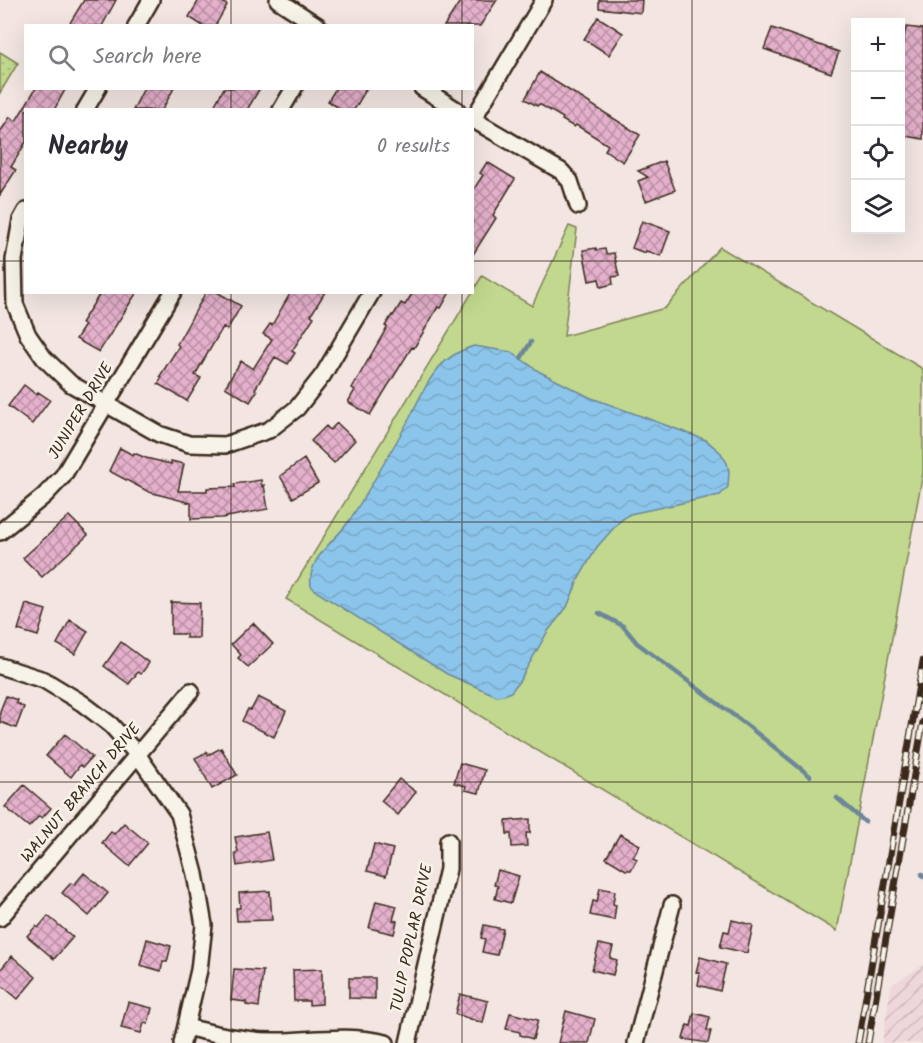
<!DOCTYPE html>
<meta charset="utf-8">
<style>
:root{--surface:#fff;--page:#f7f7f7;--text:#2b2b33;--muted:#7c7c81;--line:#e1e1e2}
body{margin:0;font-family:Kalam,sans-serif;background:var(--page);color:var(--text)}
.controls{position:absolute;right:18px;top:18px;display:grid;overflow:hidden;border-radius:0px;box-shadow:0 6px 24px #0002}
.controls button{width:54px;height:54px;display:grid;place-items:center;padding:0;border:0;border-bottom:2px solid var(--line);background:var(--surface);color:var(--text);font:30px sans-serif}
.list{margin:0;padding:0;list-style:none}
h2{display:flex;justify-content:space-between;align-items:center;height:78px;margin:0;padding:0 24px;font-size:26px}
h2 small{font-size:20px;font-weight:400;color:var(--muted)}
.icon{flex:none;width:33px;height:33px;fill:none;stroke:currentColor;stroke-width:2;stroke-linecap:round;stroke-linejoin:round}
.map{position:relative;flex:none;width:923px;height:1043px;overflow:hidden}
.search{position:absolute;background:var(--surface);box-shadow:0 6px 24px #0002;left:24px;top:24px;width:450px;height:66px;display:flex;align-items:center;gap:15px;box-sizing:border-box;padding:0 21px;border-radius:0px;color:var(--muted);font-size:22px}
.panel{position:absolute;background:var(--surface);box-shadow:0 6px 24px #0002;left:24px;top:108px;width:450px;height:186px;border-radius:0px}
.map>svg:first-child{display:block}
.industrial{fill:url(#industrial-furrows)}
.grass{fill:url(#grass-dots);stroke:#7e8156;stroke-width:1.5}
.park{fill:#c1d88e;stroke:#7e8156;stroke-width:1.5}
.water{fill:url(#water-waves);stroke:#6c8799;stroke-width:1.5}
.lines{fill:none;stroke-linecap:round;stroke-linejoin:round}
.stream{stroke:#6c8799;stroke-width:4.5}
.building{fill:url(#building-cross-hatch);stroke:#3b2a1e;stroke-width:1.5}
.minor-casing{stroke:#3b2a1e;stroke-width:20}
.minor{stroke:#f7f3e8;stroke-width:15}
.rail-casing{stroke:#3b2a1e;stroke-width:7}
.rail{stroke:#f7f3e8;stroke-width:4.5;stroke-dasharray:14;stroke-linecap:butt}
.grid{fill:none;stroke:#3b2a1e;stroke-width:1.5;stroke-opacity:0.55}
.labels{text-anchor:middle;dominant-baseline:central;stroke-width:5;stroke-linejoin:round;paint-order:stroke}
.street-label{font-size:16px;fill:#3b2a1e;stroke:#f7f3e8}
</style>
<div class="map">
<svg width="923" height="1043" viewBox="0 0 923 1043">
<defs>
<pattern id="industrial-furrows" width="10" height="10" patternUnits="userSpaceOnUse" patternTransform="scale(1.5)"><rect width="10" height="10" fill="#eed6db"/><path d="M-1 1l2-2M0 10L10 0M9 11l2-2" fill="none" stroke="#cdb8bc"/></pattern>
<pattern id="grass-dots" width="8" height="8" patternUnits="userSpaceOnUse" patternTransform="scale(1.5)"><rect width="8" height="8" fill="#c1d88e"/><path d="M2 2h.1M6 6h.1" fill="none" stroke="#a7ba7a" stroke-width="1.8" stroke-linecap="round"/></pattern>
<pattern id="water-waves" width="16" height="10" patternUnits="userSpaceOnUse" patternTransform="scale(1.5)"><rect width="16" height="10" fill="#8cc5eb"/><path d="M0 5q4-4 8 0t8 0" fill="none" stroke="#7aa9c9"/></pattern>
<pattern id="building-cross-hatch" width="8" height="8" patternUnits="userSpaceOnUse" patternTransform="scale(1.5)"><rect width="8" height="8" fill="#e4b0cb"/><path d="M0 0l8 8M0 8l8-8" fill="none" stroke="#ba8fa4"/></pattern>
</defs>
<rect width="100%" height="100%" fill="#f3e6e2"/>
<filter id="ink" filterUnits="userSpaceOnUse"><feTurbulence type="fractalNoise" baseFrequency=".0167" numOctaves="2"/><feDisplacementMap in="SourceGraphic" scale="12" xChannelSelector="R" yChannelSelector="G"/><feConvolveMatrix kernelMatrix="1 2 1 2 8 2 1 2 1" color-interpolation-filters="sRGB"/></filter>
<g filter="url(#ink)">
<!-- industrial -->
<path class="industrial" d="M923 965V1043H882L891 985Z"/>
<!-- grass -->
<path class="grass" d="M0 52 18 63 0 93Z"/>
<!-- park -->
<path class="park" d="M569 226 577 229 564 336 665 308 720 247 923 369V473L837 931 286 599 482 276 532 306Z"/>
<!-- water -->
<path class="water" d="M474 346 511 352 540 372 589 397 706 440 721 453 727 463 729 471 728 487 720 495 630 514 619 522 597 547 579 578 567 607 548 631 520 680 511 692 504 695 497 696 447 674 317 592 311 586C307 556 337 541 351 518 371 487 389 455 407 423 416 406 424 386 436 371 445 359 460 350 474 346Z"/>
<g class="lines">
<!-- stream -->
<path class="stream" d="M521 358 531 342
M599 613 623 626 637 643 748 726 810 776
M837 798 865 822
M922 874 923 876"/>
</g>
<!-- building -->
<path class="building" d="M84 0H116L102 26H68Z
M199 0H219L227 5 215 26H203L189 17Z
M461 0H497L480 26H444Z
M599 0H642L641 13 599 8Z
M598 17 623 33 609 55 584 39Z
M906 27 923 29V139L900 135V59Z
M772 28 839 52 831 73 764 49Z
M540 72 640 135 623 162 605 150 608 145 589 133 576 125 574 127 562 120 563 118 539 104 537 106 525 99Z
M36 88H66L54 110H26V142L11 167 16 170 0 195V132L10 117 16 121Z
M144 88H174L162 110H133Z
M224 88H260L247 110H212Z
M336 88H367L354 110H342L328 101Z
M664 161 675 190 646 201 638 181 648 177 638 171Z
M487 162 515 179 493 215 496 218 472 256V192L483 175 480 173Z
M642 221 670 231 661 256 646 251 645 253 632 248Z
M596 248V250L605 249 606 254 614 253 619 276 612 277 613 284 601 287 599 279 589 281 583 250Z
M101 292H137L99 352 76 339 85 325 81 323Z
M206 292H217L241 306 227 330 223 327 195 375 201 378 187 401 158 384 162 377 160 376 179 346 177 344Z
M291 292H325L311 315 314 317 292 351 295 353 288 364 275 357 255 389 257 391 250 402 225 387 241 361 253 369 272 339 263 334 270 324 272 325Z
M413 292H450L441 308 438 307 414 348 412 347 370 415 348 402 355 390 352 388 387 327 385 326 392 315 393 316 401 303 405 305Z
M24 385 37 395 38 392 50 400 32 424 8 406Z
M337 423 355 440 334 463 311 441 326 426 330 430Z
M120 448 133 455 134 453 146 458 171 464V461L184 464 178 491H207V488L235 487 234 484 261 480 262 487 264 485 268 509 222 518 191 519V503L149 492 109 471Z
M304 459 318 483 293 498 280 476Z
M69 516 88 535 42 577 23 558Z
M171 602 200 603 199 638H186V634H171Z
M26 604 46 610 38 636 18 630Z
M70 620 88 631 75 654 57 644Z
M253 623 273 644 248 667 238 658 241 655 231 644Z
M121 642 149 663 141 674 138 672 129 684 104 666Z
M6 696 17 700 16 703 24 707 16 728 0 722V711Z
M258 697 286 711 274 737 242 721 248 709 251 710Z
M65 734 92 757 83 767 80 765 71 777 46 756Z
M221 748 237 775 212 789 195 758 207 752 208 755Z
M460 763 485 770 479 793 465 790 466 786 454 783Z
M399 779 416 792 398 815 381 801Z
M24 785 51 808 42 818 39 816 29 827 5 807Z
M530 819V833H526L527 846 512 847 511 834H507L506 821Z
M124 823 148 843 129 866 102 843 111 832 114 834Z
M267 832 272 860 237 866 235 853 238 852 235 837Z
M620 834 640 845 633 857 637 859 631 870H626L606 858Z
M374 844 393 849 386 876 367 871Z
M498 870 519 876 511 903 495 899 498 886 494 885Z
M84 873 108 893 89 916 62 893 71 883 74 885Z
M600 888 615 891 613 904 616 905 614 920 590 915 593 901 597 902Z
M270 891 272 920 237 921 236 908H240L239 893Z
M376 901 397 906 393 920 397 921 394 934 369 928Z
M48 916 73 937 54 959 27 936 36 926 38 928Z
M732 920 753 925 747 953 720 947 724 931 729 932Z
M484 925 503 929 497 955 482 952 485 939 481 938Z
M147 939 171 946 167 962 163 961 161 971 140 965Z
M599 944 613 947 610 958 617 960 613 975 592 970Z
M12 956 36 977 18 999 0 984V970Z
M700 957 726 964 720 991 698 985 700 973 696 972Z
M234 969 263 971 259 1007 246 1005V1002L231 1000Z
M322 969V1004L309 1005V1001H294L293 970Z
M349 978H375V999L349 998Z
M460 994 488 1001 483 1023 455 1014Z
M128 1002 152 1008 148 1024 144 1023 141 1033 121 1028Z
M566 1011 595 1019 589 1043H558Z
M510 1013 538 1020 533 1039 520 1035V1032L506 1029Z
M694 1013 710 1017 707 1030 711 1031 708 1043 683 1039 687 1025 691 1026Z"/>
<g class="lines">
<defs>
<path id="minor" d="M278 0 318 26
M136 26 151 0
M422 88 457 110
M85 110 98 88
M281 110 294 88
M472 119 561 171 570 181 578 206
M472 121 544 0
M26 211 21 220 14 260 15 304 28 335 44 358 71 384 159 434 189 444 225 445 269 430 297 408 323 375 372 292
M0 532 44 496 63 476 173 292
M0 666 44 680 82 703 111 725 137 754 179 814 195 874 204 925 199 970 182 1043
M0 918 191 691
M186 1027C216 1034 248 1042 279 1041 315 1040 350 1034 386 1043
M408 1043 448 869V841
M636 1043 672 905"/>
</defs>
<!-- minor casing -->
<use href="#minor" class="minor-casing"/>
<!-- minor -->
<use href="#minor" class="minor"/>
<defs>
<path id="rail" d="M858 1043 923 661
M868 1043 923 722"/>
</defs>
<!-- rail casing -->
<use href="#rail" class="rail-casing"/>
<!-- rail -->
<use href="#rail" class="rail"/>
</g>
</g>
<!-- grid -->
<path class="grid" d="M231 0V26M462 0V26M692 0V1043M231 88V110M462 88V110M0 261H26M472 261H923M231 292V1043M462 292V1043M0 522H923M0 782H923"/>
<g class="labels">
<!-- street labels -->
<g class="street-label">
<text transform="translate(81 411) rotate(-59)">JUNIPER DRIVE</text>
<text transform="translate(81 793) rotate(-50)">WALNUT BRANCH DRIVE</text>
<text transform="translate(412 938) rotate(-78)">TULIP POPLAR DRIVE</text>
</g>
</g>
</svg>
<div class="controls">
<button>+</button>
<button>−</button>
<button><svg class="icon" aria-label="locate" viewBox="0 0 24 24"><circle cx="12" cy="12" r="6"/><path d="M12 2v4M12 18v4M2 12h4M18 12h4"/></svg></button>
<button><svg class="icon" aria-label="layers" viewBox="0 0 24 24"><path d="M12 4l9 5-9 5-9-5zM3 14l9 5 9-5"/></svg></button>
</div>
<div class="search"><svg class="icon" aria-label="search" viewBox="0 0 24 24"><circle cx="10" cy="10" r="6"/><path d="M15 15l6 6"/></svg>Search here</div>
<section class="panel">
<h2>Nearby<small>0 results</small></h2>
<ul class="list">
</ul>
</section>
</div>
